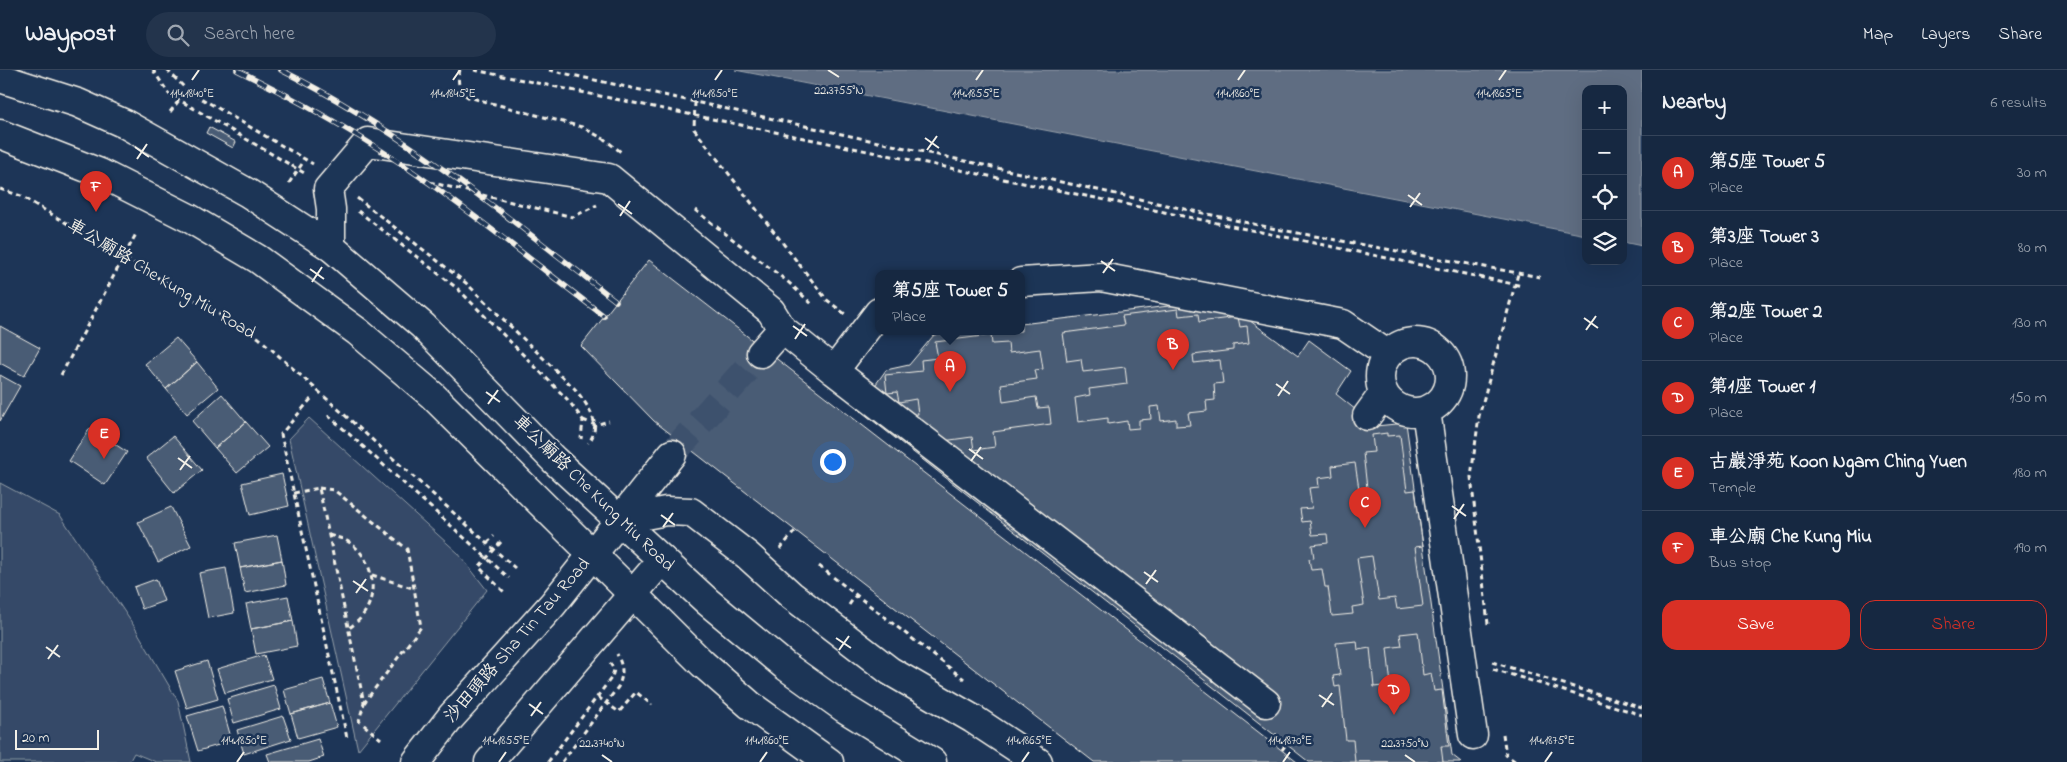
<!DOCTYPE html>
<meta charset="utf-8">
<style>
:root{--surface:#162841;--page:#23344c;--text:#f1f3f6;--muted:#9ea6b1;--line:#35445a;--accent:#d93025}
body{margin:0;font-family:"Indie Flower","LXGW WenKai TC",sans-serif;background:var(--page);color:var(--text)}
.controls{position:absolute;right:15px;top:15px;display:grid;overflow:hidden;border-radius:10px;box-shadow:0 5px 20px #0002}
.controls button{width:45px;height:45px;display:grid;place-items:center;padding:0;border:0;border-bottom:1px solid var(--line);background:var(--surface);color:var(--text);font:25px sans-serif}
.scale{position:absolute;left:15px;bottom:12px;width:84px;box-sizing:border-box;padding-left:5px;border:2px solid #f4f1e8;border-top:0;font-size:14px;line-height:18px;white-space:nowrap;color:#f4f1e8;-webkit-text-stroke:4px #1d3557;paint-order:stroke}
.you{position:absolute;left:832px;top:391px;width:18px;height:18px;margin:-12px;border:4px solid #fff;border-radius:50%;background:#1a73e8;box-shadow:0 0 0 8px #1a73e833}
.badge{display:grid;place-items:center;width:32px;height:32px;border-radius:50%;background:var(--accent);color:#fff;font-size:16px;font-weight:700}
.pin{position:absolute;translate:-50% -41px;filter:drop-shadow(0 1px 2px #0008)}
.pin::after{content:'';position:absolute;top:26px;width:18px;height:15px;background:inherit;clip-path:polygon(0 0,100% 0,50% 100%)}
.popup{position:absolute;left:875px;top:200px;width:150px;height:65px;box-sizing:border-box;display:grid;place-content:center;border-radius:10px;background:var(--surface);filter:drop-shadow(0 1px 4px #0005);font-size:16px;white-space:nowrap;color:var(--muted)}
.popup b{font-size:19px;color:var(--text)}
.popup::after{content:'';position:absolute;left:50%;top:100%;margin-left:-10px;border:10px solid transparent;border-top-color:var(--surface)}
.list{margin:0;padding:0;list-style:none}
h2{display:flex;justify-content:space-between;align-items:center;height:65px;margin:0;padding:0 20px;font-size:21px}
h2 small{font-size:16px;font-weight:400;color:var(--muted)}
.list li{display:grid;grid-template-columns:32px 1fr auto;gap:15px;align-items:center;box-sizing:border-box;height:75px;padding:0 20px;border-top:1px solid var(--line)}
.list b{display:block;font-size:19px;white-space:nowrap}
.list p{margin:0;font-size:16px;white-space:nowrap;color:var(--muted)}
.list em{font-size:16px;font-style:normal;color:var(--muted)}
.actions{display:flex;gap:10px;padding:15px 20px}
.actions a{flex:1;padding:11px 0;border:1px solid var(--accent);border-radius:15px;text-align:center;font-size:18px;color:var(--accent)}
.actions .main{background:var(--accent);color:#fff}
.icon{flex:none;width:28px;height:28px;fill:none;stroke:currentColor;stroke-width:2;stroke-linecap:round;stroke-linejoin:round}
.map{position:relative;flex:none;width:1642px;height:692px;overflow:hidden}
header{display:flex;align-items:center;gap:30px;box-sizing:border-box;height:70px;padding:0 25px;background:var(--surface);border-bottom:1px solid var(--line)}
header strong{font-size:24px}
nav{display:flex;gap:28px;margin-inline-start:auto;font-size:18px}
.search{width:350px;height:45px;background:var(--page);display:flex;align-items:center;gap:12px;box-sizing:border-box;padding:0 18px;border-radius:28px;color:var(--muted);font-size:19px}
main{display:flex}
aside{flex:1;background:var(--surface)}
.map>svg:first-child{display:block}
.green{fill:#354a67;stroke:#949ea8}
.water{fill:#5e6d82;stroke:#9aa2ab}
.building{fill:#485b74;stroke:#f4f1e8}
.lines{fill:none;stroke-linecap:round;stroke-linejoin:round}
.minor-tunnel{stroke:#3d516d;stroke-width:28;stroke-dasharray:28 14;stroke-linecap:butt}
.minor-casing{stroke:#f4f1e8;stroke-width:31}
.major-casing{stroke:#f4f1e8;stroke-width:31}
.path{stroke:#f4f1e8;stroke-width:3;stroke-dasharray:5 4;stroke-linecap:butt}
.minor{stroke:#1d3557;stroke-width:28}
.major{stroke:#1d3557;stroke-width:28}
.rail-casing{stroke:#f4f1e8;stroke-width:5.5}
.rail{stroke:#1d3557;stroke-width:4;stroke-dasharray:11;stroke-linecap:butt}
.ticks{fill:none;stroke:#f4f1e8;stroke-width:2}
.labels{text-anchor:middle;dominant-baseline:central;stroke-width:5;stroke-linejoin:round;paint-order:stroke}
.street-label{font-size:18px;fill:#f4f1e8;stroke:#1d3557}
.ticks-label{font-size:12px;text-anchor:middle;fill:#f4f1e8;stroke:#1d3557;stroke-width:5;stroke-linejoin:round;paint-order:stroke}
</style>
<header>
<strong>Waypost</strong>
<div class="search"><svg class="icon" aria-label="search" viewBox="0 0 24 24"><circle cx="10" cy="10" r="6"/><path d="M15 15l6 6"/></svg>Search here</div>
<nav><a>Map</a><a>Layers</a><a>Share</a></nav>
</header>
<main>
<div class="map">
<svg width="1642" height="692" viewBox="0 0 1642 692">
<rect width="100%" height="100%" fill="#1d3557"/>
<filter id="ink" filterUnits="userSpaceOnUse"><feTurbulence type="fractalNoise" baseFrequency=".02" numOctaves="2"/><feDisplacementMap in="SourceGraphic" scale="10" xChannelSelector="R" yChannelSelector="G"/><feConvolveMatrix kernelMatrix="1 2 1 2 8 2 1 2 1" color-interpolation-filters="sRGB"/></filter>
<g filter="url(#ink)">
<!-- green -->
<path class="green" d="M309 348 458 483 487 520 358 680 289 369Z
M0 413 60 445 134 556 178 631 191 692H156L134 683 129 692H0Z"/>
<!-- water -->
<path class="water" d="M735 0H1642V176L1623 172V19H1586V165Z"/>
<!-- building -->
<path class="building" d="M209 57 236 72 233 78 206 63Z
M649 190 1297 692H1094L654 351 581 276Z
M1177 235 1242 245 1298 286 1309 270 1351 301 1336 324 1376 356 1406 353 1452 685 1461 692H1309L858 339 886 300 909 295 934 265 966 261H1021V254Z
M1178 239 1179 246 1198 244 1199 252 1238 247 1240 257 1247 256 1249 273 1233 275V280L1193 285 1194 293 1220 290 1223 313 1214 314 1215 330 1206 331 1207 341 1188 343 1190 355 1176 356V349L1161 351 1159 336 1150 337 1151 349 1139 350V358L1128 359 1127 351 1108 354V348L1078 352 1075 328 1090 325 1089 319 1127 314 1125 297 1083 302 1081 289 1067 291 1063 263 1124 255 1122 246Z
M0 256 40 278 24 306 0 293Z
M991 265 992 274 1008 273 1009 283 1040 279 1043 299 1035 300 1037 309 1001 314 1003 332 1036 327 1038 338 1049 337 1051 354 993 362 995 377 974 380 972 367 914 375 898 347 918 344 916 329 899 332 897 322 887 323 885 305 922 301 921 290 938 288 935 272Z
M176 268 197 292 166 319 145 294Z
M197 292 218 318 187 344 166 319Z
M0 305 20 316 0 351Z
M222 324 246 352 215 378 192 351Z
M246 352 268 377 237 403 215 378Z
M90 358 127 382 105 415 69 391Z
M1387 363V366L1400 365 1407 421 1415 420 1423 476 1415 477 1423 536 1397 539 1395 528 1379 530 1372 486 1357 488 1364 535 1352 537 1353 544 1332 546 1328 517H1325L1322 499 1311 500 1309 489 1314 488 1312 475 1328 473 1327 464 1312 465 1310 451 1302 452 1300 439 1312 438 1309 418 1319 417 1318 408 1333 406 1332 396 1355 393 1359 419 1367 418 1363 383 1374 382 1372 365Z
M173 366 202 400 174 423 146 388Z
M282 404 289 436 250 445 242 413Z
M171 437 191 476 158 492 138 452Z
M277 465 282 490 240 498 235 473Z
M282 490 286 515 245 523 240 498Z
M226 498 234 543 208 548 199 503Z
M156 509 164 531 142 539 134 517Z
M288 526 293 551 251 559 246 534Z
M293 551 297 576 256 584 251 559Z
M1418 562 1423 605 1431 603 1434 621 1442 620 1449 676H1441L1443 692H1355L1353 670H1346L1340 616 1335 617 1333 606 1340 605 1336 573 1357 571 1358 580 1370 578 1374 617 1391 615 1387 578 1402 576 1400 564Z
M264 585 272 609 225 623 217 599Z
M207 591 218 629 187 638 175 601Z
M323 609 330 633 291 644 284 620Z
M274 615 281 639 234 653 227 629Z
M330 633 337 657 298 668 291 644Z
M222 636 232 671 198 681 187 646Z
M283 646 291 669 244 684 237 660Z
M318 669 324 687 309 692H270L267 684Z"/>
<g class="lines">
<!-- minor-tunnel -->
<path class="minor-tunnel" d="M672 384 761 283"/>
<defs>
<path id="minor" d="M331 177V139L328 119 368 72 609 108 771 241 782 259 834 301 879 242
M1021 212 1101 207 1343 254 1387 284
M1380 307a35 35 0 1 1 70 0a35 35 0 1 1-70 0Z
M761 283 782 259
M834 301 1266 633
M1426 341 1473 665
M1367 346 1383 324
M619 450 666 441 691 442 747 485 791 525 890 601 973 649 1038 692
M416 692 451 647 553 534 672 384
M489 692 662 490"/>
<path id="major" d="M0 8 78 33 125 54 248 123 331 177 423 256 554 390 708 532 784 595 844 638 932 692
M0 64 100 103 189 148 258 189 358 262 432 325 703 594 750 635 829 692"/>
</defs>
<!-- minor casing -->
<use href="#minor" class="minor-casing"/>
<!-- major casing -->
<use href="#major" class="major-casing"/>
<!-- path -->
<path class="path" d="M153 0 169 24 306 104
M167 0 187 20 313 94
M460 0C457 12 458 20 468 27L582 57 604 69 621 82
M474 0 1523 216
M549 0 1276 159 1540 207
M695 32 694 59 827 230 845 244
M170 42 187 20
M421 110 573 147 597 135
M289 113 306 88
M0 119 21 126 259 268 515 498
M357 128 466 213 575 319C587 335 604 355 588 373
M695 140 788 212 813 235
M358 141 458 219 568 330 583 350 581 369
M61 305 136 164
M311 329 281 364 347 668
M328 345 509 508
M583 350 595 355 609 351
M319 418 334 420 407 479 421 557 364 633
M294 423 319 418 364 633 359 651 381 669
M329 465C335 467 342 468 347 471 372 485 381 523 362 546 359 551 353 555 348 559
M501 472 479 497 504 522
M487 473 494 466
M780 479 795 461
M819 496 964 609
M372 505 415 519
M849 535 856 525
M1488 554 1471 407 1479 346 1518 204
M1492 592 1642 638
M1493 599 1642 645
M598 627 619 642 636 622 652 635
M1275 664 1285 676
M1503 664 1506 685 1516 692
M1282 680 1286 674
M548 692 612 607 614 600 610 593
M562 692 618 617C624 604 623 597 617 584"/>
<!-- minor -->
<use href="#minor" class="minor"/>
<!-- major -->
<use href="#major" class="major"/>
<defs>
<path id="rail" d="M237 0C280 21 322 44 363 69 447 121 525 186 604 246
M281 0C403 61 509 148 616 231"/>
</defs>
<!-- rail casing -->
<use href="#rail" class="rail-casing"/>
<!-- rail -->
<use href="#rail" class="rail"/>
</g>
</g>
<!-- ticks -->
<path class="ticks" d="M828 0 839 7M192 10 199 0M453 10 460 0M715 10 722 0M976 10 983 0M1238 10 1245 0M1499 10 1506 0M925 68 939 78M135 77 149 87M927 80 937 66M137 89 147 74M1408 125 1422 135M618 134 632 144M1410 137 1420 123M620 146 630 131M1101 191 1115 201M310 199 324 209M1103 203 1113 189M312 212 322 197M1584 248 1598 258M793 256 807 266M1586 260 1596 246M795 269 805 254M1276 314 1290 324M486 322 500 332M1278 326 1288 311M488 334 498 320M969 379 983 389M178 388 192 398M971 391 981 377M180 400 190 386M1452 436 1466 446M661 445 675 455M1454 449 1464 434M663 457 673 443M1144 502 1158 512M353 511 368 521M1146 514 1156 500M356 523 366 509M836 568 851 578M46 577 60 587M839 580 849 566M48 589 58 575M1319 625 1334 635M529 634 543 644M1322 637 1332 623M531 646 541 632M602 685 612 692M1405 685 1415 692M237 692 244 682M499 692 506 682M760 692 767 682M1022 692 1029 682M1283 692 1290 682M1545 692 1552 682"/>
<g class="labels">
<!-- street labels -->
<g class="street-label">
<text transform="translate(161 210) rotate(31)">車公廟路 Che Kung Miu Road</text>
<text transform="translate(593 424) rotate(44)">車公廟路 Che Kung Miu Road</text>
<text transform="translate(518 571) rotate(-49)">沙田頭路 Sha Tin Tau Road</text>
</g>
</g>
<g class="ticks-label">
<text x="839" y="24">22.3755°N</text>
<text x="192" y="27">114.1840°E</text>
<text x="453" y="27">114.1845°E</text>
<text x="715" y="27">114.1850°E</text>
<text x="976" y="27">114.1855°E</text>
<text x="1238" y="27">114.1860°E</text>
<text x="1499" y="27">114.1865°E</text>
<text x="244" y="674">114.1850°E</text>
<text x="506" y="674">114.1855°E</text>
<text x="767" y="674">114.1860°E</text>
<text x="1029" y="674">114.1865°E</text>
<text x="1290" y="674">114.1870°E</text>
<text x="1552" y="674">114.1875°E</text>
<text x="602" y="677">22.3740°N</text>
<text x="1405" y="677">22.3750°N</text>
</g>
</svg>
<div class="controls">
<button>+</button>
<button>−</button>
<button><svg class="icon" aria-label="locate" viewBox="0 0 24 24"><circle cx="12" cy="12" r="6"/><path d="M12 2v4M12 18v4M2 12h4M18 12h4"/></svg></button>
<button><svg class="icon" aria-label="layers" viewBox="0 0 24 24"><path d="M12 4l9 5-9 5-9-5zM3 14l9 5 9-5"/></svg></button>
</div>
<div class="scale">20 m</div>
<div class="you"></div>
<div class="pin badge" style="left:950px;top:322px">A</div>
<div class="popup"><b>第5座 Tower 5</b>Place</div>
<div class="pin badge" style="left:1173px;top:300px">B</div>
<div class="pin badge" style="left:1365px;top:458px">C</div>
<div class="pin badge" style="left:1394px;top:645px">D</div>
<div class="pin badge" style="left:104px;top:389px">E</div>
<div class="pin badge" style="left:96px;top:142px">F</div>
</div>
<aside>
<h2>Nearby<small>6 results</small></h2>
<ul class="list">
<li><span class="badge">A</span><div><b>第5座 Tower 5</b><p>Place</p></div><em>30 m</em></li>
<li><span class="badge">B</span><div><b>第3座 Tower 3</b><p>Place</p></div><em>80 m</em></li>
<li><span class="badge">C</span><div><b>第2座 Tower 2</b><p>Place</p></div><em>130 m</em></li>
<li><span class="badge">D</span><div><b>第1座 Tower 1</b><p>Place</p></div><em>150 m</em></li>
<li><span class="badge">E</span><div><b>古巖淨苑 Koon Ngam Ching Yuen</b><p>Temple</p></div><em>180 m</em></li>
<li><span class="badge">F</span><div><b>車公廟 Che Kung Miu</b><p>Bus stop</p></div><em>190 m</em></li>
</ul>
<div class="actions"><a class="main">Save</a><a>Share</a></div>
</aside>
</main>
